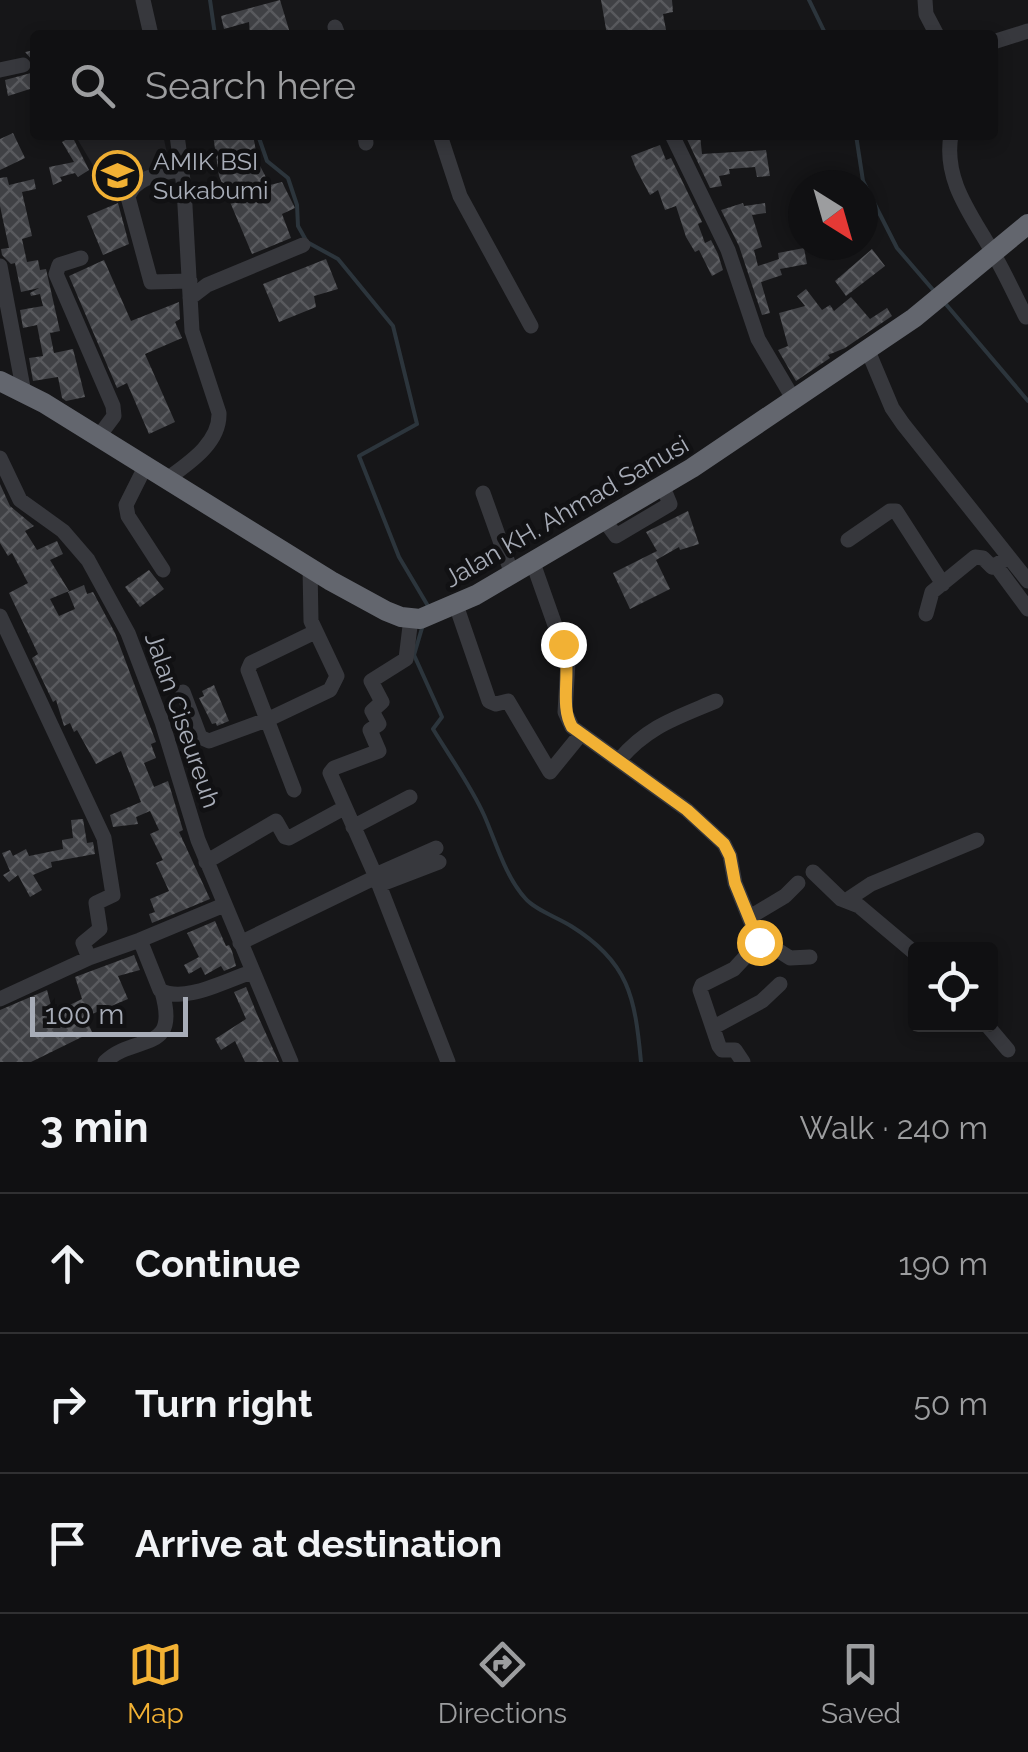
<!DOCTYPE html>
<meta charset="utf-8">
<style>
:root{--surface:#101012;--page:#19191b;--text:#f1f3f6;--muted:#9c9d9f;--line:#303032;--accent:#f2b134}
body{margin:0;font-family:Raleway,sans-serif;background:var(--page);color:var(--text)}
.controls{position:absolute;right:30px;bottom:30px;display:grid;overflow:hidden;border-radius:10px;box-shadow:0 5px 15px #0003}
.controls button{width:90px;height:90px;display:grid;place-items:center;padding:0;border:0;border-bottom:2px solid var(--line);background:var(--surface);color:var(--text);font:50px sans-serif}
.compass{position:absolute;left:788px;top:170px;width:90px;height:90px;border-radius:50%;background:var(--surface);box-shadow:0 5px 15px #0003;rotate:143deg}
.scale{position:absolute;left:30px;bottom:25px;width:158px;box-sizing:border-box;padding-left:10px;border:5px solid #a8adb8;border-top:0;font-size:28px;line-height:35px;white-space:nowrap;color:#a8adb8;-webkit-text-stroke:8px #111113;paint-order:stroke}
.stop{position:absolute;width:30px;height:30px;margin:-22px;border:8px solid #f2b134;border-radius:50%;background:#fff}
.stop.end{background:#f2b134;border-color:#fff;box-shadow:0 2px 10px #0008}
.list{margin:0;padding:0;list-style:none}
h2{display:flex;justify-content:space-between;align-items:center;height:130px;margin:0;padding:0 40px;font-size:42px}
h2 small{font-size:32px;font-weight:400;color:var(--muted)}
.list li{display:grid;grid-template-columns:65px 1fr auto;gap:30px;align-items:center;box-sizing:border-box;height:140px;padding:0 40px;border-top:2px solid var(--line)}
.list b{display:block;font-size:38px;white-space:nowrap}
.list em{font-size:32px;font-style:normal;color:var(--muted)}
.icon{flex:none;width:55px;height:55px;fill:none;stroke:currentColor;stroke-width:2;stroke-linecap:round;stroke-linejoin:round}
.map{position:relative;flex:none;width:1028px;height:1062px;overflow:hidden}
.search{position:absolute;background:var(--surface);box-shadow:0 5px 15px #0003;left:30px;right:30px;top:30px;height:110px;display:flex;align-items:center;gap:25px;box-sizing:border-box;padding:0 35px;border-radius:10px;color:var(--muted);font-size:38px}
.sheet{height:550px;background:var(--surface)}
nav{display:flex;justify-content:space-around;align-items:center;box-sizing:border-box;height:140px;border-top:2px solid var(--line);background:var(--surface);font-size:28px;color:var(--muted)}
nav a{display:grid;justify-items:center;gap:5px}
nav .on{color:var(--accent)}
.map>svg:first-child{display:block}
.built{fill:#222225}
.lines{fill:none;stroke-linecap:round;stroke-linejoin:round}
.stream{stroke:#2c353c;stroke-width:4}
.building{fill:url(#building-cross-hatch)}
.minor{stroke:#37383d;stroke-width:15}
.highway{stroke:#63666e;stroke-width:20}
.route{stroke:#f2b134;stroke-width:12}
.labels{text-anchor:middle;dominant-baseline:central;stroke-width:9;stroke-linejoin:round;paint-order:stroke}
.poi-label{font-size:25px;fill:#a8adb8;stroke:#111113;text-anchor:start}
.street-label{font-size:25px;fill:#a8adb8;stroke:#111113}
</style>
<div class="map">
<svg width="1028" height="1062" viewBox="0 0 1028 1062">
<defs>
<pattern id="building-cross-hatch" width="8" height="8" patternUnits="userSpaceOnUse" patternTransform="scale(2.5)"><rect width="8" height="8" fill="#404145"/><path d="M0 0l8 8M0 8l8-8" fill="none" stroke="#595a5e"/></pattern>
</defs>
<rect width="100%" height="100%" fill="#161618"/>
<!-- built -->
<path class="built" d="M75 135H163L169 162 107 189Z"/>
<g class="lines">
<!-- stream -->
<path class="stream" d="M210 0 215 35
M809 0 826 35
M258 135 267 161 288 178 297 205 298 226 307 242 338 259 393 326 417 424 359 456 399 557 428 606
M856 135 863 181 897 248 934 291
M944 302 1028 401
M422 628 414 655 442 717 433 729C450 757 471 786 484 815 496 842 505 876 525 898 535 910 557 917 571 926 629 962 635 997 641 1062"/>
</g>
<!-- building -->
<path class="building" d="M280 0 290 33 250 35 249 22 224 29 221 16Z
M601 0H672L673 12 663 14 667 35H607Z
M35 50V92L30 93V89L8 96 5 80 31 73 34 62 25 52Z
M13 133 25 158 0 170V139Z
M213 135H253L258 162 270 185 282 182 295 208 282 214 291 238 252 254 219 176Z
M685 135H700L702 154 766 150 770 176 757 177 755 167 729 169 730 174 719 176 722 186 710 188Z
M72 136 89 170 78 177 75 173 60 177 62 181 53 185 49 167 74 162 62 142Z
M660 145 666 160 671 158 702 222 698 224 705 243 711 240 718 254 723 270 712 276 699 250 695 252 686 237 676 206 665 210 658 190 650 195 636 169 631 156Z
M7 177 9 185 34 179 36 189 22 192 32 236 22 239 27 262 38 260 40 270 46 269 60 331 50 333 54 353 73 349 85 397 66 401 62 398 58 377 33 381 29 358 43 356 37 325 23 328 20 310 43 306 40 294 31 296 30 293 39 288 21 292 15 263 11 264 2 255 1 249 9 248 0 206V178Z
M118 203 129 244 103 255 87 216Z
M743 203 744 206 765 203 766 213 752 215 762 247 754 250 758 266 779 259 778 253 804 248 807 264 780 269 782 275 761 282 770 313 762 315 739 246 721 210Z
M872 249 885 266 846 296 835 281Z
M326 259 338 289 314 296 316 307 279 322 263 284Z
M104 260 131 321 179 302 180 319 175 322 182 338 145 354 175 422 149 434 127 383 117 388 69 276Z
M806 289 822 310 830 305 834 311 851 297 870 319 887 308 892 316 845 348 828 355 830 358 796 381 778 350 788 346 779 313 805 306 797 296Z
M0 484 10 506 34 526 25 531 37 550 57 541 63 554 50 560 69 591 50 599 59 616 75 609 68 592 84 585 87 594 93 592 115 633 156 742 151 744 156 758 144 763 154 787 168 781 183 830 179 832 210 899 152 923 149 914 155 912 150 899 169 891 156 863 163 860 150 834 159 830 150 811 136 817 138 824 113 827 110 815 141 802 121 751 96 764 77 730 74 732 70 723 64 726 56 700 53 702 32 658 38 654 9 593 28 583 12 553 8 556 0 543Z
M688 511 699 544 680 550 679 547 656 560 670 589 630 609 613 573 657 551 646 532Z
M149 570 164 589 140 607 125 587Z
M214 685 229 721 217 726 216 723 212 724 199 698 204 696 202 691Z
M83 819 87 843 93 842 95 854 51 862 52 867 33 875 42 890 30 897 18 875 9 882 3 875 10 871 2 853 10 850 13 856 26 849 29 856 63 849 62 840 73 838 71 820Z
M215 921 226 946 229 945 232 951 236 966 224 971 221 966 205 975 201 967 189 974 184 965 199 957 187 933Z
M134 955 140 970 118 976 128 999 85 1017 92 1032 31 1062H0V1010L47 990 53 1013 82 999 75 977Z
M246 987 257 1014 279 1062H245L235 1041 221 1050 215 1039 246 1019 234 992Z"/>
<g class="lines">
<!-- minor -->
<path class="minor" d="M143 0 151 35
M925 0 926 14 937 35
M335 27 338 35
M993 42 1028 31
M0 70 23 65
M365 135 366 143
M440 135 460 196 531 326
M672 135 728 250 758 339 794 400
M951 135C943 181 972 215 993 253 1005 273 1015 296 1026 317
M182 169C162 174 135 176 128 197L151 282 190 281
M81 258 59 265 56 274 113 406 114 416 99 436
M0 266 24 393
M190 298 207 285 303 245
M868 351 892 408 903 424 1028 581
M0 458 20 500 63 531 88 560 128 633 162 722 198 840 291 1062
M145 467 126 505 128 516 163 570
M167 479C189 463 220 443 219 413L192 331 184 188 177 135
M483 493 512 574
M605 521 616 536 670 504 663 487
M848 540 890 511H896L943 584
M533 563 568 662 565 712 572 727 687 810 724 844 730 856 735 883 759 942 734 969 702 985 700 990 719 1046 722 1050H735L743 1062
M997 567 1028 609
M456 605 489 701 496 704 508 701 550 772 581 734
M926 614 932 592 975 557 983 558 992 567 1008 558
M0 616 104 838 113 895 96 903 100 929 83 943 89 958
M411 618 406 659 371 681 382 702 372 711 379 724 370 730 379 751 334 768 330 773 376 877 448 1062
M183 692 200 737 209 741 269 719 330 690 337 676 311 621 310 567
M619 760C648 726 676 718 716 701
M294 790 248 670 251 663 315 632
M353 827 410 797
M206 862 276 821 285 837 289 838 344 808
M813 872 841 899 859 906 916 954
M375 875 436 848
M379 885 439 862
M847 900 871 884 977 840
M750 917 785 896 798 883
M759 938 790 958 810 957
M140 940 224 905
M240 943 376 877
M0 999 89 958 140 940 160 990C184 1004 226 980 252 972
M986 1024 1008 1050
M714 1027 762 1001 780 984
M105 1062C135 1033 180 1055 162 992"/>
<!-- highway -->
<path class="highway" d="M0 381 44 403 331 581 386 611 401 617 420 619 476 595 692 468 914 318 1028 224"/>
</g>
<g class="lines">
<!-- route -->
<path class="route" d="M563 644C572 674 559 704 572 727L687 810 724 844 730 856 735 883 759 942"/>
</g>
<!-- icons -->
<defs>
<symbol id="university-ring" viewBox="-11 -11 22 22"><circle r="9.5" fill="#111113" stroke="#f2b134" stroke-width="1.5"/><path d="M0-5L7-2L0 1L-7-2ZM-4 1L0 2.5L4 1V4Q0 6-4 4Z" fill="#f2b134"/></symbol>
</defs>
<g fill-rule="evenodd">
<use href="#university-ring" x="90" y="148" width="55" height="55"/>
</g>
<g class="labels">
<!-- poi labels -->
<g class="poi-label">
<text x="153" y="161">AMIK BSI<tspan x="153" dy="29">Sukabumi</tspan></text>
</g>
<!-- street labels -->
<g class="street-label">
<text transform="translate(566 511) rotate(-30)">Jalan KH. Ahmad Sanusi</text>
<text transform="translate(183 720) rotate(71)">Jalan Ciseureuh</text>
</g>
</g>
</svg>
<div class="controls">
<button><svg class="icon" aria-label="locate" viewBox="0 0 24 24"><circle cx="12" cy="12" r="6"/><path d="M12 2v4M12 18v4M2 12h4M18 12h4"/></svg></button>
</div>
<svg class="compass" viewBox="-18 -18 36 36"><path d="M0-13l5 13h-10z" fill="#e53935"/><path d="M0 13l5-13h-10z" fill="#9c9d9f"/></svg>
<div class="scale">100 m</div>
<div class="stop" style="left:759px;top:942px"></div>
<div class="stop end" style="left:563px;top:644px"></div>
<div class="search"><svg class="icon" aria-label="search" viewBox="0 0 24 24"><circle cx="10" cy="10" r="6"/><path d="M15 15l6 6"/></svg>Search here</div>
</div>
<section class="sheet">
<h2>3 min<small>Walk · 240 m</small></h2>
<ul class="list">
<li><svg class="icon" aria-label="ahead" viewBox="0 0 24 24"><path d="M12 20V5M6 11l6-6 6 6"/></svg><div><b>Continue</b></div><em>190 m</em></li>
<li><svg class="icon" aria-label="right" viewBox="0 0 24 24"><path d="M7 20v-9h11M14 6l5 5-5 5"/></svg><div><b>Turn right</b></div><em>50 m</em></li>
<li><svg class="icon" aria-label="arrive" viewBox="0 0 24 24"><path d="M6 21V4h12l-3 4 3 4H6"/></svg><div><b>Arrive at destination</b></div></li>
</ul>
</section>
<nav>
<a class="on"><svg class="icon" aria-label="map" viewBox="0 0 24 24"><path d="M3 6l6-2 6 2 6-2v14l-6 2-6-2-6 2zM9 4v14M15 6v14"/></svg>Map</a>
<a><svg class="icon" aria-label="directions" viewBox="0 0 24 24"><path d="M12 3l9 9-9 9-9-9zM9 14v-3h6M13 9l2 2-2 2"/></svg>Directions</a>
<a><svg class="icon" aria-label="saved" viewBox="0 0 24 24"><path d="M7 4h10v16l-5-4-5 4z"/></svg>Saved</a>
</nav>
